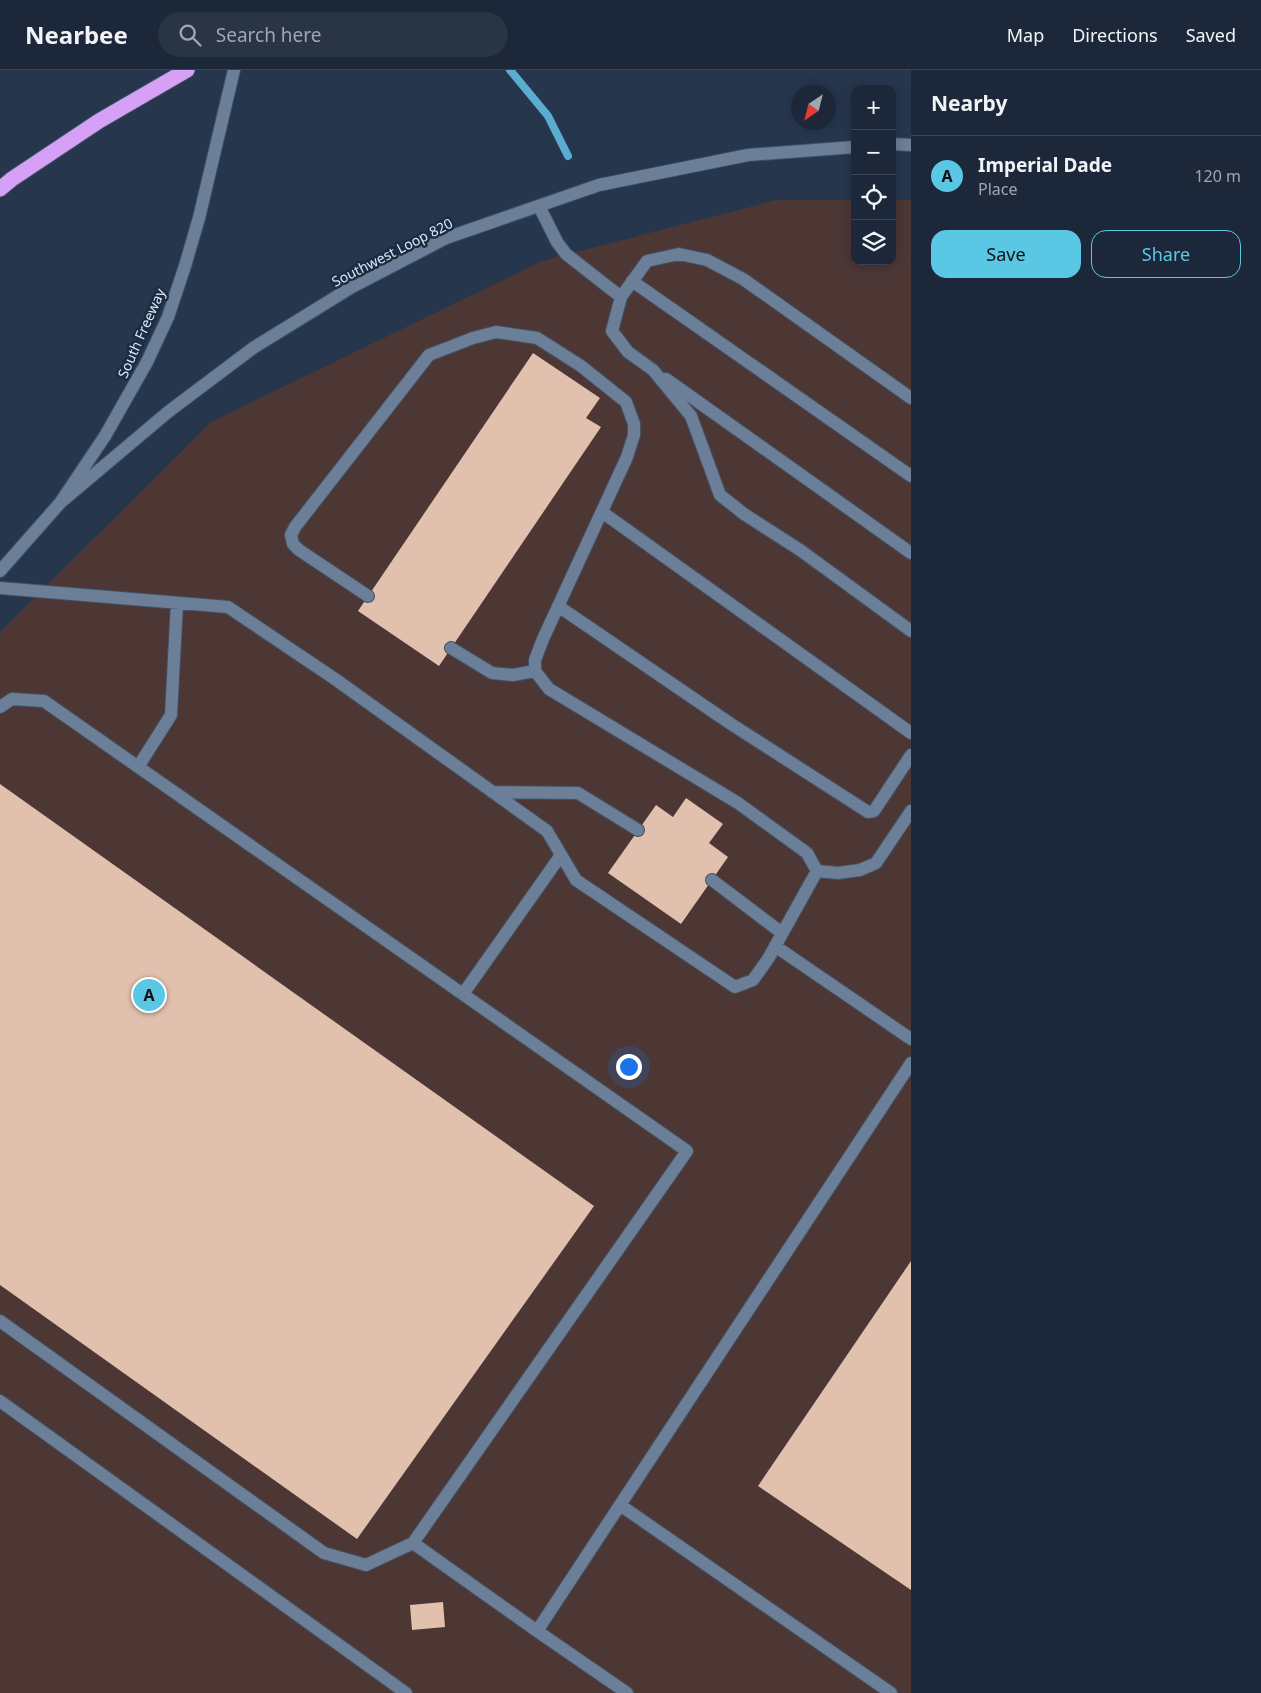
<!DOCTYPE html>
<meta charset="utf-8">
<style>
:root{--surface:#1c283a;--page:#293445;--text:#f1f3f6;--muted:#a0a6af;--line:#3a4454;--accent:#5ac8e5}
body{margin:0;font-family:"Noto Sans",sans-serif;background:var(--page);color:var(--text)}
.controls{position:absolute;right:15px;top:15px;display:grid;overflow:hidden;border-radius:10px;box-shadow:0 2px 12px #0003}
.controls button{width:45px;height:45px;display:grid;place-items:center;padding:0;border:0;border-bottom:1px solid var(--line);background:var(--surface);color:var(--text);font:25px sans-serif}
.compass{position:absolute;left:791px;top:15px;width:45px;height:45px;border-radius:50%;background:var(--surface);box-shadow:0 2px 12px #0003;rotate:215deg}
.you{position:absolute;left:628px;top:996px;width:18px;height:18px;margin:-12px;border:4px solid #fff;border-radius:50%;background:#1a73e8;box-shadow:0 0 0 8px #1a73e833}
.badge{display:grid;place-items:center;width:32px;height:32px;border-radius:50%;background:var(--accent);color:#111;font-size:16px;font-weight:700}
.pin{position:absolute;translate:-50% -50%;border:2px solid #fff;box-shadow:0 1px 5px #0006}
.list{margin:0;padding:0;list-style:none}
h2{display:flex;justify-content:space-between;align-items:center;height:65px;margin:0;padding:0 20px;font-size:21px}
h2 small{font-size:16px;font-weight:400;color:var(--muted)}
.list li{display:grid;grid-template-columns:32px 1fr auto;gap:15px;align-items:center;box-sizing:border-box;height:80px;padding:0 20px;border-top:1px solid var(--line)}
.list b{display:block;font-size:19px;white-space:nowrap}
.list p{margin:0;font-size:16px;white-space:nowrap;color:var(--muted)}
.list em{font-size:16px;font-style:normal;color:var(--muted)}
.actions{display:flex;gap:10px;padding:15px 20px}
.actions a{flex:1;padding:11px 0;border:1px solid var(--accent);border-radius:15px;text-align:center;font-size:18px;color:var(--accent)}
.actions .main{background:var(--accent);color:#111}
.icon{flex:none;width:28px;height:28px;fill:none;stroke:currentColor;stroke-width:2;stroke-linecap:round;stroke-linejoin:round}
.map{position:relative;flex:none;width:911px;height:1623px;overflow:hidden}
header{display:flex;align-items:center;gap:30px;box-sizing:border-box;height:70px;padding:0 25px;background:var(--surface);border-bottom:1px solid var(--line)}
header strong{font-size:24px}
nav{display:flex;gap:28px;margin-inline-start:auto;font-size:18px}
.search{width:350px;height:45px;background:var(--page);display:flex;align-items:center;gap:12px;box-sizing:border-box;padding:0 18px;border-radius:28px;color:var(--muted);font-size:19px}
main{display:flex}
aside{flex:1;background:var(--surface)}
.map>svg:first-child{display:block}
.industrial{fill:#4c3735}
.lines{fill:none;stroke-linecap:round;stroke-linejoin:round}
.stream{stroke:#5aacd0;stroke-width:8}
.building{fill:#e1c0ad}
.service-casing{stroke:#445265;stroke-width:14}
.secondary-casing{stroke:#445265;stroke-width:14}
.motorway-casing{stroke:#445265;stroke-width:17}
.service{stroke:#6c7f98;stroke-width:12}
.secondary{stroke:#6c7f98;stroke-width:12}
.motorway{stroke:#d5a0f5;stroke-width:15}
.labels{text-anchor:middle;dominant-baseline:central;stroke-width:5;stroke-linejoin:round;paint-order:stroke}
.street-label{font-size:14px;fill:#dee8f6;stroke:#1c2c42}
</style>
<header>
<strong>Nearbee</strong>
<div class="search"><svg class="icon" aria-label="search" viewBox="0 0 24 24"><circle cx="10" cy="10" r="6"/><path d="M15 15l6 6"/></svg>Search here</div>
<nav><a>Map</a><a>Directions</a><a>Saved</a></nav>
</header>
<main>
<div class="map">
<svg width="911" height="1623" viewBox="0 0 911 1623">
<rect width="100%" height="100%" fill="#26364d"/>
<!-- industrial -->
<path class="industrial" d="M776 130H855V191H892V130H911V1623H0V562L211 352 542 191Z"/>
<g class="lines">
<!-- stream -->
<path class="stream" d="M510 0 548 46 568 86"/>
</g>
<!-- building -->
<path class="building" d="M533 283 600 328 586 348 601 357 439 596 358 541Z
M0 714 594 1136 357 1469 0 1215Z
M686 728 723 754 709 773 728 787 681 854 608 803 656 735 673 747Z
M911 1191V1520L758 1416Z
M443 1532 445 1557 412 1560 410 1535Z"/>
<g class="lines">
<defs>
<path id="service" d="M539 136 557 172 566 184 621 227
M632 211 911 406
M666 309 911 483
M911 328 743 209 707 190 679 184 647 191 621 227 612 261 628 282 653 300 691 346 720 425 744 444 800 480 911 561
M602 442 911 663
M0 518 228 537 335 609 547 761 576 810 735 917 753 910 768 889 817 801 807 783 738 733 549 619 535 601V590L543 569 627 387 634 365V354L626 332 581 296 537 268 496 262 473 268 429 285 295 457 291 465 293 474 299 480 368 526
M558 536 731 654 868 742 874 741 911 685
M451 578 492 603 513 605 535 601
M0 637 12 629 44 631 687 1081 413 1473 366 1495 324 1483 0 1251
M138 697 171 645 177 533
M492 722 578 723 638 760
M817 801 838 803 860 800 876 793 911 741
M712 810 782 863
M775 876 911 969
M463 924 561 785
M0 1331 406 1623
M620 1435 891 1623
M413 1473 537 1561
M627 1623 537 1561 911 993"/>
<path id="secondary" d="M892 74 911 75
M60 433 168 342 253 278 352 217 446 168 599 115 748 85 855 77
M0 501 60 433 105 366 147 292 168 247 185 196 199 148 234 0"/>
<path id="motorway" d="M0 119 12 109 99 51 187 0"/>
</defs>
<!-- service casing -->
<use href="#service" class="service-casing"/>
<!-- secondary casing -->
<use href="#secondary" class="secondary-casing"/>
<!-- motorway casing -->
<use href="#motorway" class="motorway-casing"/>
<!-- service -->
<use href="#service" class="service"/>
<!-- secondary -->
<use href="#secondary" class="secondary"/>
<!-- motorway -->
<use href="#motorway" class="motorway"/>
</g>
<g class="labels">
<!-- street labels -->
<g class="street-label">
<text transform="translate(392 182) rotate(-27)">Southwest Loop 820</text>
<text transform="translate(141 263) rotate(-66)">South Freeway</text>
</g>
</g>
</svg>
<div class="controls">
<button>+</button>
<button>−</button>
<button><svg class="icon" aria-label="locate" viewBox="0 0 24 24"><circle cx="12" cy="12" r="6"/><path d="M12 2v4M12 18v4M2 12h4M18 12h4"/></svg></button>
<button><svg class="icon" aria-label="layers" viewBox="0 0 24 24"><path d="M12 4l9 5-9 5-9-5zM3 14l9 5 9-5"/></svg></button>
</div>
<svg class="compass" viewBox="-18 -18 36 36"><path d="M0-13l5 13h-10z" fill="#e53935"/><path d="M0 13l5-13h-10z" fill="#a0a6af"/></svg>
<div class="you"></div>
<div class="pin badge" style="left:149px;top:925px">A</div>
</div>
<aside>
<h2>Nearby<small></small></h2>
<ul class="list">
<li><span class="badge">A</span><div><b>Imperial Dade</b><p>Place</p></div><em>120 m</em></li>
</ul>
<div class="actions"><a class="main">Save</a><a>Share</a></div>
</aside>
</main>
